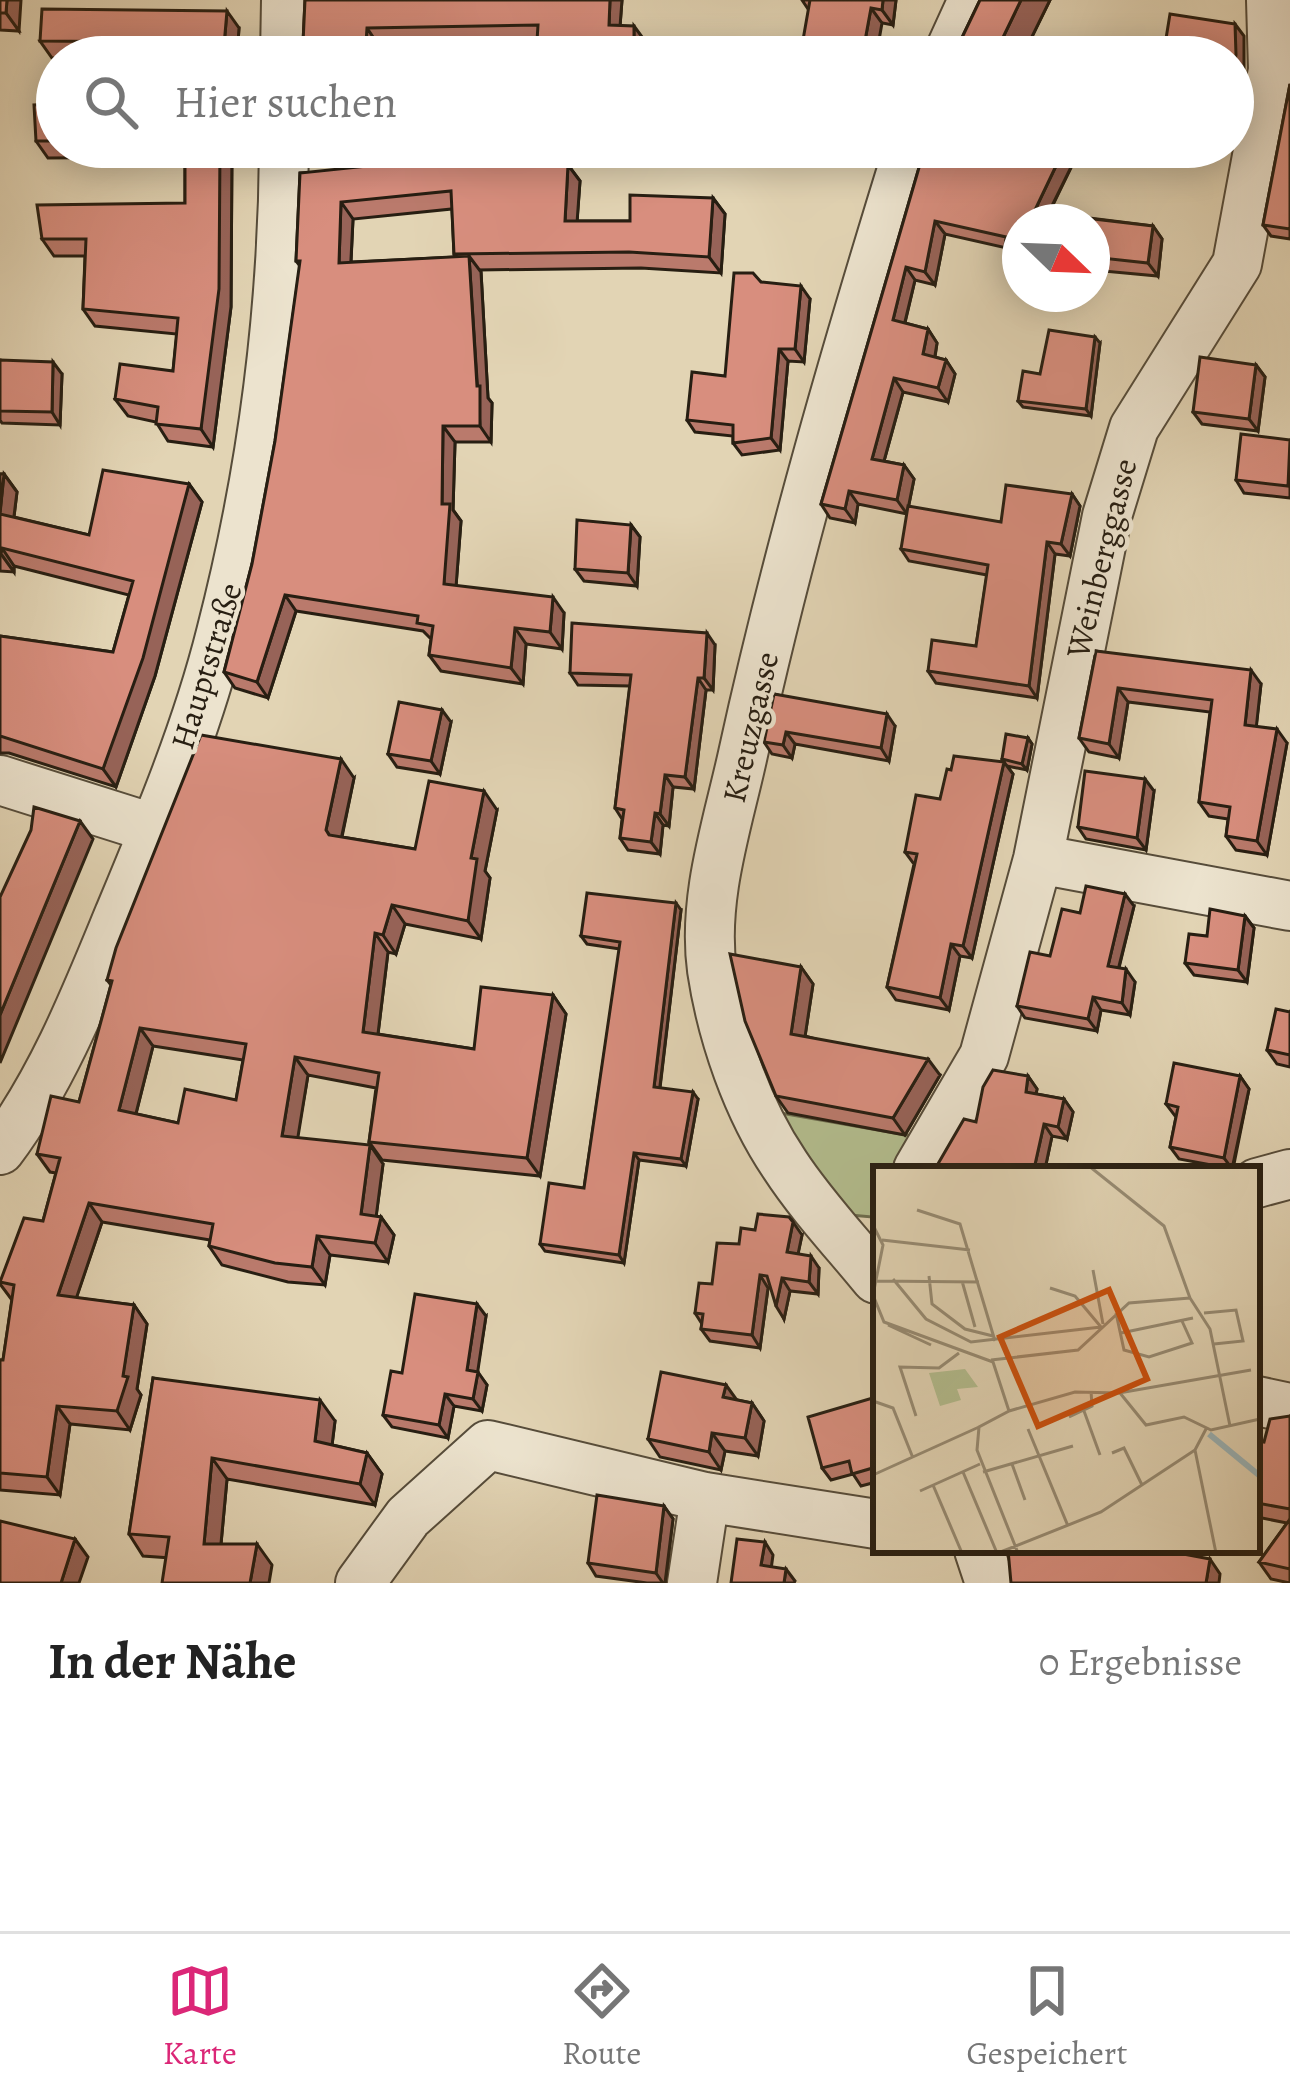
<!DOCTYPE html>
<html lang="de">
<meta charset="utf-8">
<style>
:root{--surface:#fff;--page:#f6f6f6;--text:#222;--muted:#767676;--line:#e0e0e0;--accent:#db2777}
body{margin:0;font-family:Alegreya,serif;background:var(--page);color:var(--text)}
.compass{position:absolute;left:1002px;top:204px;width:108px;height:108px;border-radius:50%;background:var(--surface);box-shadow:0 6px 30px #0003;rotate:113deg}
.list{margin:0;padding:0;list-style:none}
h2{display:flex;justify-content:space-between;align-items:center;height:156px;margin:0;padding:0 48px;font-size:51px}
h2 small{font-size:39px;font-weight:400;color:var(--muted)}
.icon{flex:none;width:66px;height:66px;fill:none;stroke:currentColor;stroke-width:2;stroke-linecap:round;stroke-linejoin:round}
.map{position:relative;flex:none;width:1290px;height:1583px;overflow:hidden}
.search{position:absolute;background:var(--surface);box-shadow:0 6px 30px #0003;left:36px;right:36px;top:36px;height:132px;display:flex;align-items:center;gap:30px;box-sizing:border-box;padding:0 42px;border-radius:66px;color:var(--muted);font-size:45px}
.sheet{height:348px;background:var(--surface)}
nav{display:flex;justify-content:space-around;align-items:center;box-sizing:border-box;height:168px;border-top:3px solid var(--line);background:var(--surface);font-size:33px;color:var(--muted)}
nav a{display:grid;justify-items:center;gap:6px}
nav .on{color:var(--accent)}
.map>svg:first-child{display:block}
.green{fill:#b3bd8e;stroke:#6d6e50;stroke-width:3}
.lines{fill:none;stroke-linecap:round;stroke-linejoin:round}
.minor-casing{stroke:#564c3a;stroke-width:52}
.minor{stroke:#ece3ce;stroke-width:48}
.wall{fill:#ba7a6c;stroke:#271e12;stroke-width:3;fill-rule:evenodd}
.shaded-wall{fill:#976358;stroke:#271e12;stroke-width:3}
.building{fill:#d88e7e;stroke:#271e12;stroke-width:3;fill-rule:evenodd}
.labels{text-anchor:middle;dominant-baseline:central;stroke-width:9;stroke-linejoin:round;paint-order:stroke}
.street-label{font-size:33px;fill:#271e12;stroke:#ece3ce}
.inset-river{fill:none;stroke:#9bb5b9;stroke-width:6}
.inset-road{fill:none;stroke:#978b73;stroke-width:3}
.view{fill:#cb500d;fill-opacity:0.15;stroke:#cb500d;stroke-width:6}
.inset-edge{fill:none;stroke:#271e12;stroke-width:6}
</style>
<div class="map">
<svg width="1290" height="1583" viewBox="0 0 1290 1583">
<rect width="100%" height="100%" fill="#e2d4b4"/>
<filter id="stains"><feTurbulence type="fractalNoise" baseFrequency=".00167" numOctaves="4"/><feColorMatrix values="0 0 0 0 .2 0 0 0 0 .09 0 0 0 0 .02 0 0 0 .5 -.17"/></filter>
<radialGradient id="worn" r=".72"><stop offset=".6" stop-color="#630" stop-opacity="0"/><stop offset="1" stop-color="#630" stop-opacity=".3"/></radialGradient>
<!-- green -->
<path class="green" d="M775 1112 912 1136 897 1169H876V1209L872 1217 839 1214Z"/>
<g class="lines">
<defs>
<path id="minor" d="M285 57 286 0
M947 57 973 0
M0 780 155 829
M1038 859 1290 906
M0 1150C53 1079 86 995 119 915 157 824 197 729 221 633 262 475 283 310 284 147
M918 1169 984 1056 1038 859 1107 516 1134 428 1237 264 1273 70 1271 0
M1257 1183 1290 1174
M876 1279C846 1242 811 1205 785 1165 747 1109 722 1036 712 970 702 898 728 823 743 754 788 549 847 347 909 147
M1257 1401 1290 1408
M979 1550 990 1583
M360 1583 408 1517 488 1445 705 1497 876 1524
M692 1583 705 1497"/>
</defs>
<!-- minor casing -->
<use href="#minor" class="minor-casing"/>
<!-- minor -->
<use href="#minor" class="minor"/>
</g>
<!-- wall -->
<path class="wall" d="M0 0 19 31 0 30Z
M305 0H622L620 26 645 41 537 39 377 43V57H299L303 43Z
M802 0H896L893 25 808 9Z
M980 0H1050L1022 57H965L958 46Z
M239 28 237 57 52 58 40 41Z
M1290 84V239L1271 236 1263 225Z
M57 104V147H232L231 307 213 447 168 441 156 422 128 416 115 399 173 371 177 334 95 326 83 309 85 256H54L42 239 185 203V157L48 158 36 141Z
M925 147H1081L1049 213 1153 226 1162 239 1158 276 1092 270V222H1020V260L1015 259 1007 248 945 234 935 285 915 280 905 323 928 329 937 343 935 357 946 360 955 374 948 402 903 392 884 461 904 465 914 479 907 514 858 504 855 523 830 518 821 504Z
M568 165 580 181 577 221H630L713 198 725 214 721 273 641 268 479 270 481 272 488 398 492 403 491 442H455L453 510 461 521 456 586 564 613 562 649 526 644 523 684 441 671 429 655 431 639 423 631 296 611 268 698 235 688 224 672 252 564 275 441 300 266 296 261 300 173ZM452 209 454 254 457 257 351 262 353 219Z
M761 282 810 299 804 362 788 361 780 450 742 455 733 443V436L695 432 687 420 725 376Z
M1100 343 1091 416 1023 407 1018 401Z
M0 360 62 374 60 425 2 423 0 420Z
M1256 365 1265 377 1258 431 1202 424 1193 412Z
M1290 440V498L1244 493 1236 480Z
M0 474H4L17 492 14 517 89 535 189 484 202 502 155 676 116 787 9 753H0V636L113 652 129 595 14 566V572L0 571Z
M1072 494 1080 506 1070 556 1055 554 1037 698 936 683 928 671 976 646 987 575 909 561 901 549 1001 522Z
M631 525 640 537 637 586 584 581 575 569Z
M715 645 713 690H706L694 789 673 787 669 826 663 825 660 854 628 850 620 838 622 819 615 808 630 686 578 685 570 673Z
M1096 651 1261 684 1256 727 1287 743 1267 855 1236 850 1226 836 1228 819 1209 816 1199 802 1210 712 1128 702 1119 758 1089 752 1079 738Z
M774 694 895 726 889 761 795 744 792 758 772 754 764 742Z
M451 722 440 774 397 767 388 754Z
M1028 738 1032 744 1027 770 1007 766 1013 774 972 958 960 956 949 1010 896 1000 887 987 914 864 905 852 940 799 951 770 1003 762 1002 759Z
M354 778 342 837 415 849 497 810 485 871 490 878 481 939 405 924 396 954 388 952 378 1034 474 1049 553 995 566 1014 540 1176 382 1160 369 1142 376 1088 308 1075 297 1138 383 1164 376 1216 381 1217 394 1235 388 1262 330 1255 325 1285 288 1282 222 1265 209 1246 210 1240 102 1222 76 1298 134 1305 147 1324 137 1389 141 1395 130 1430 70 1424 60 1495 0 1490V1360H3L12 1300 0 1284 43 1221 56 1173 50 1172 37 1154 79 1102 111 985 107 980ZM153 1046 243 1060 236 1100 178 1123 136 1114Z
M1154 791 1146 850 1086 839 1078 827Z
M1134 906 1119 968 1135 982 1130 1015 1101 1010 1097 1031 1025 1018 1017 1006 1080 913Z
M681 910 660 1088 698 1099 686 1166 639 1160 624 1263 545 1251 540 1244 584 1188 620 949 587 944 581 936Z
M1245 916 1254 928 1247 982 1194 975 1185 963 1207 936Z
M801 967 813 984 805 1036 940 1075 905 1135 788 1113 776 1096Z
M1290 1012V1067L1277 1064 1267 1050Z
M1028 1076 1037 1089 1036 1094 1064 1099 1073 1112 1067 1139 1052 1136 1045 1169H935L976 1122Z
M1240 1076 1249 1089 1233 1169 1179 1159 1170 1147 1176 1117 1166 1104Z
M802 1235 798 1253 819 1268 818 1294 790 1291 784 1319 771 1288H768L760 1348 710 1341 701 1329 702 1324 695 1313 712 1284Z
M486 1316 477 1372 487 1385 482 1411 454 1406 448 1438 392 1427 383 1415 402 1373Z
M153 1378 335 1421 332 1445 367 1453 382 1474 375 1505 227 1479 221 1544 272 1565 143 1556 129 1534Z
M876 1397V1482L861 1486 853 1474 831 1480 822 1468Z
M737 1400 752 1403 764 1421 758 1456 725 1451 721 1470 660 1457 648 1439Z
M1290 1416V1583L1271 1579 1259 1562 1287 1523 1257 1517V1441L1264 1442Z
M664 1506 673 1519 665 1583H647L596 1576 588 1563Z"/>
<!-- shaded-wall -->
<path class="shaded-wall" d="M7 0H21L19 31 6 13Z
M610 0H622L619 40 609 25Z
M883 0H896L893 25 882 10Z
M1021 0H1050L1022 57H997L995 54Z
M871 8 882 23 876 57H862Z
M227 11 239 28 237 57H223Z
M1235 24 1244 36V68L1235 119 1233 116Z
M634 26 645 41V57H634Z
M367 28 377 43V57H365Z
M220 147H232L231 307 213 447 201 429Z
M1065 147H1081L1044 222 1034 212Z
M568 165 580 181 576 237 565 221Z
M713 198 725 214 721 273 709 257Z
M341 202 353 219 350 279 339 263Z
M935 221 945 234 935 285 925 272Z
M1153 226 1162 239 1158 276 1148 263Z
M469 256 481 272 488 398 492 403 491 442 480 426Z
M906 267 915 280 902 334 893 320Z
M801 286 810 299 804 362 795 349Z
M928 329 937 343 933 368 923 354Z
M1095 337 1100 343 1091 416 1086 409Z
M779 349 788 361 780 450 771 438Z
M946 360 955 374 948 402 938 388Z
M53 362 62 374 60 425 52 412Z
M1256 365 1265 377 1258 431 1249 419Z
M894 378 903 392 881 472 872 459Z
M443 426 455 442 453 510 461 521 455 600 444 584 442 504Z
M904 465 914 479 907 514 897 500Z
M4 474 17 492 12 532 0 514Z
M189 484 202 502 155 676 116 787 103 769Z
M849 491 858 504 855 523 845 509Z
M1072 494 1080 506 1070 556 1061 544Z
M631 525 640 537 637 586 628 573Z
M1047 542 1055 554 1037 698 1029 686Z
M2 548 14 566V572L1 554Z
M285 595 296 611 268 698 257 682Z
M553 597 564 613 562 649 550 632Z
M515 628 526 644 523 684 511 668Z
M707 633 715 645 713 690 704 678Z
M1251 670 1261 684 1255 739 1245 725Z
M698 678 706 690 694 789 685 777Z
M1118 688 1128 702 1119 758 1109 744Z
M442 710 451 722 440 774 431 761Z
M887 714 895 726 889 761 881 748Z
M1277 729 1287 743 1267 855 1257 841Z
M786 732 795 744 792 758 783 745Z
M1028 738 1032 744 1027 770 1022 764Z
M341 759 354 778 339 849 326 830Z
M1004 762 1013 774 972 958 963 946Z
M665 775 673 787 669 826 660 814Z
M1145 779 1154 791 1146 850 1137 838Z
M484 791 497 810 485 871 490 878 481 939 468 921 471 858Z
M655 813 663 825 660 854 651 842Z
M80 821 93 839 0 1063V1015Z
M1125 894 1134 906 1116 978 1108 966Z
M676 903 681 910 659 1094 654 1087Z
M392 905 405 924 396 954 383 935Z
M1245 916 1254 928 1247 982 1238 970Z
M375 933 388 952 376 1050 363 1032Z
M951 944 960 956 949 1010 940 998Z
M801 967 813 984 803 1050 791 1034Z
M1126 969 1135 982 1130 1015 1122 1003Z
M553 995 566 1014 540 1176 527 1158Z
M1093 997 1101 1010 1097 1031 1088 1019Z
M140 1028 153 1046 132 1129 119 1110Z
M295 1057 308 1075 295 1155 282 1136Z
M928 1059 940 1075 905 1135 893 1118Z
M1028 1076 1037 1089 1034 1104 1026 1092Z
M1240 1076 1249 1089 1232 1169 1224 1158Z
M693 1092 698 1099 686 1166 681 1159Z
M1064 1099 1073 1112 1067 1139 1058 1127Z
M1044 1124 1052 1136 1045 1169H1034Z
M370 1145 383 1164 374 1233 361 1214Z
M634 1153 639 1160 624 1263 619 1255Z
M89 1203 102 1222 71 1314 58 1295Z
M381 1217 394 1235 388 1262 375 1243Z
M793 1222 802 1235 796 1264 787 1252Z
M317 1236 330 1255 325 1285 312 1267Z
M811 1256 819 1268 818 1294 809 1282Z
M760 1275 768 1288 760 1348 752 1335Z
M782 1278 790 1291 784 1319 776 1306Z
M477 1304 486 1316 476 1383 467 1370Z
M134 1305 147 1324 137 1389 141 1395 130 1430 117 1411Z
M478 1372 487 1385 482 1411 473 1399Z
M726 1385 739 1403 723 1397Z
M445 1394 454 1406 448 1438 439 1425Z
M320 1400 335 1421 330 1462 315 1441Z
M752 1403 764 1421 758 1456 745 1438Z
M57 1406 70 1424 60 1495 47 1477Z
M712 1433 725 1451 721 1470 709 1452Z
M367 1453 382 1474 375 1505 360 1484Z
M212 1458 227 1479 219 1565 204 1544Z
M664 1506 673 1519 665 1583H663L656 1573Z
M75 1539 88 1557 79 1583H61Z
M765 1542 773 1555 770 1577 761 1565Z
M257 1544 272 1565 269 1583H250Z
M1210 1559 1220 1574 1219 1583H1206Z
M786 1569 795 1581 794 1583H784Z"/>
<!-- building -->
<path class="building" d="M0 0H7L6 13H0Z
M305 0H610L609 25 634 26V57H536L538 25 367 28 365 57H299L303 43Z
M810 0H883L882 10 871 8 862 57H800Z
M980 0H1021L995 54 958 46Z
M42 9 227 11 223 57H158L159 42 40 41Z
M1170 14 1235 24 1236 55 1233 70V57H1163Z
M1290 84V229L1263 225Z
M57 104V141H36L34 105Z
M185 147H220L219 289 201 429 156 424 158 407 115 399 120 364 173 371 178 318 83 309 86 239H42L37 205 185 203Z
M925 147H1065L1034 212 1153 226 1148 263 1092 257V222H1020V249L1005 246 1006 237 935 221 925 272 906 267 893 320 928 329 923 354 946 360 938 388 894 378 872 459 904 465 897 500 849 491 845 509 821 504Z
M454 157 568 165 565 221H630V195L713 198 709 257 629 252 454 254 451 191 341 202 339 263 469 256 477 386H480V426H443L442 504H450L444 584 553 597 550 632 515 628 511 668 429 655 433 626 417 623 418 616 285 595 257 682 224 672 252 564 275 441 300 261H296L300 173Z
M734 273H753L761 282 801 286 795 349H779L771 438 733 443V425L687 420 692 372 725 376Z
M1049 330 1095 337 1086 409 1018 401 1023 371 1040 374Z
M1200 357 1256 365 1249 419 1193 412Z
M0 360 53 362 52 412 0 411Z
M1241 434 1290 440 1288 486 1236 480Z
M103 470 189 484 143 658 103 769 0 736V636L113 652 133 581 2 548 0 554V514L89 535Z
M0 474H4L0 512Z
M1006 485 1072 494 1061 544 1047 542 1029 686 928 671 932 640 976 646 988 565 901 549 908 506 1001 522Z
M577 520 631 525 628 573 575 569Z
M572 623 707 633 704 678H698L685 777 665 775 660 814 655 813 651 842 620 838 624 810 615 808 631 675 570 673Z
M1096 651 1251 670 1245 725 1277 729 1257 841 1226 836 1230 807 1199 802 1212 700 1118 688 1109 744 1079 738Z
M774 694 887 714 881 748 786 732 783 745 764 742Z
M399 702 442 710 431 761 388 754Z
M1006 734 1028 738 1022 764 1002 759Z
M201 735 341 759 326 830 329 835 415 849 429 781 484 791 471 858 477 859 468 921 392 905 383 935 375 933 363 1032 474 1049 481 987 553 995 527 1158 369 1142 379 1073 295 1057 282 1136 370 1145 361 1214 381 1217 375 1243 317 1236 312 1267 275 1263 209 1246 213 1224 89 1203 58 1295 134 1305 123 1376 128 1377 117 1411 57 1406 47 1477 0 1473V1360H3L14 1285 0 1282 24 1218 43 1221 60 1158 37 1154 51 1096 79 1102 112 981 107 980 116 948ZM140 1028 246 1044 236 1100 185 1089 178 1123 119 1110Z
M954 756 1004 762 963 946 951 944 940 998 887 987 917 854 905 852 916 795 940 799 947 769 951 770Z
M1085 771 1145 779 1137 838 1078 827Z
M34 807 80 821 0 1015V897L31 830Z
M1086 886 1125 894 1108 966 1126 969 1122 1003 1093 997 1088 1019 1017 1006 1030 952 1050 956 1062 909 1080 913Z
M587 893 676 903 654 1087 693 1092 681 1159 634 1153 619 1255 540 1244 549 1183 584 1188 620 942 581 936Z
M1210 909 1245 916 1238 970 1185 963 1189 934 1207 936Z
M730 954 801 967 791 1034 928 1059 893 1118 776 1096 745 1021Z
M1276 1009 1290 1012V1055L1267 1050Z
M1174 1063 1240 1076 1224 1158 1170 1147 1178 1107 1166 1104Z
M993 1070 1028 1076 1026 1092 1064 1099 1058 1127 1044 1124 1034 1169H935L964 1119 976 1122 983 1087Z
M758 1214 789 1217 793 1222 787 1252 811 1256 809 1282 782 1278 776 1306 767 1276 760 1275 752 1335 701 1329 703 1314 695 1313 699 1283 712 1284 717 1243 739 1244 741 1228 755 1230Z
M415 1294 477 1304 467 1370 478 1372 473 1399 445 1394 439 1425 383 1415 391 1371 402 1373Z
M661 1372 726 1385 723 1397 752 1403 745 1438 712 1433 709 1452 648 1439Z
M153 1378 320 1400 315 1441 367 1453 360 1484 212 1458 204 1544H257L250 1583H162L169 1537 129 1534Z
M876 1397V1467L852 1474 849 1461 822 1468 808 1417Z
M1290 1416V1509L1257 1503V1441L1264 1442 1270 1419Z
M597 1495 664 1506 656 1573 588 1563Z
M1290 1519V1569L1259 1562Z
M0 1521 75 1539 61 1583H0Z
M737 1539 765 1542 761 1565 786 1569 784 1583H731Z
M1008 1550H1162L1210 1559 1206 1583H1011Z"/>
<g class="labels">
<!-- street labels -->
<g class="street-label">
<text transform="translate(1101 558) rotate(-76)">Weinberggasse</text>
<text transform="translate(206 666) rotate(-73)">Hauptstraße</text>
<text transform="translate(750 727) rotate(-77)">Kreuzgasse</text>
</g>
</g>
<!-- overview -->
<g transform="translate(873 1166)">
<rect width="387" height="387" fill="#e2d4b4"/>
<path d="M92 203 105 221 84 223 88 234 67 240 56 207Z" fill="#b3bd8e"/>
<path class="inset-river" d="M336 268 387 310"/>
<path class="inset-road" d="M216 0 291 60 317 132M44 44 87 58 122 175M0 59 10 79 0 129 11 156 120 196 136 245 106 261 104 284 145 387M9 74 97 84M220 104 230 158M56 110 59 138 92 163 120 170M20 113 53 153 98 176 228 161M3 115 106 116M89 115 102 161M177 122 202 130 228 161M317 132 337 163 357 260M243 147 251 184 276 191 319 177 309 155M331 147 363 144 370 175 341 178M15 159 58 179M248 167 320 152M118 194 205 184 256 137 317 132M247 227 273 259 311 251 338 264 387 253M0 235 20 242 40 292M136 245 202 226 246 227 378 204M211 245 227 289M43 250 27 201 66 202 86 187M196 251 219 240 218 225M155 263 195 360M322 284 343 387M239 287 251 282 269 319M139 298 152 334M90 306 124 387M110 306 200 280M0 309 106 261M60 319 89 387M47 325 107 298M125 387 228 346 322 284 333 263"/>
<path class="view" d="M236 124 274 213 165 260 127 171Z"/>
<rect width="387" height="387" class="inset-edge"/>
</g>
<rect width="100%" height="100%" filter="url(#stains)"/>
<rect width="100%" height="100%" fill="url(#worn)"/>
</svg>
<svg class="compass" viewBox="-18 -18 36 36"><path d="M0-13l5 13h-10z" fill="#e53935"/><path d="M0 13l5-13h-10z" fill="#767676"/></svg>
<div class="search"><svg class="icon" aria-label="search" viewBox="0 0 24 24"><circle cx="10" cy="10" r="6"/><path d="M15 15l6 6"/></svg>Hier suchen</div>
</div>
<section class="sheet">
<h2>In der Nähe<small>0 Ergebnisse</small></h2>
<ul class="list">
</ul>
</section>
<nav>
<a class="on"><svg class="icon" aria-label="map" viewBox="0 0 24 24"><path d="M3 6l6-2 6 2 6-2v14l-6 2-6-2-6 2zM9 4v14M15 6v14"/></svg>Karte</a>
<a><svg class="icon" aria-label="directions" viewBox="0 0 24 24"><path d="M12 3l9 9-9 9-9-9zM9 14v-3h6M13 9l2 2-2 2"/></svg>Route</a>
<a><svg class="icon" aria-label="saved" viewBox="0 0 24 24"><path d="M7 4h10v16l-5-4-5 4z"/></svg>Gespeichert</a>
</nav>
